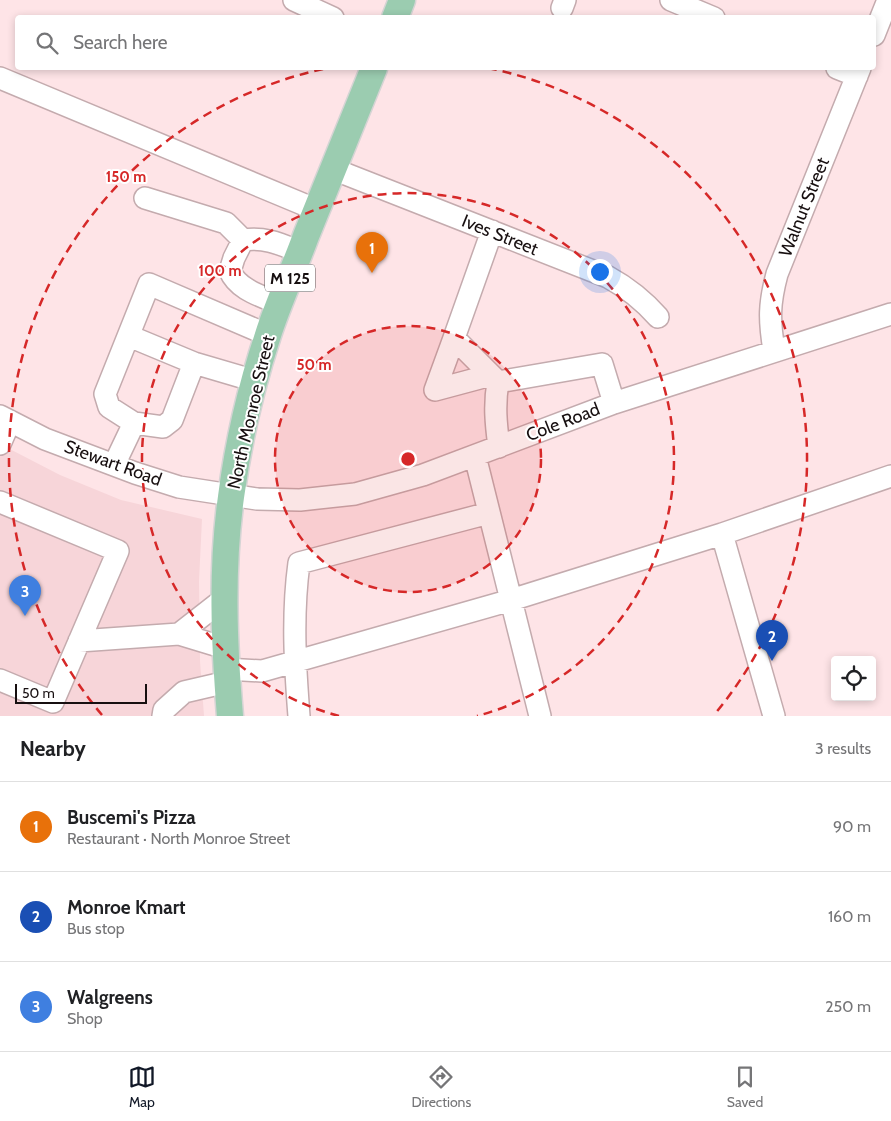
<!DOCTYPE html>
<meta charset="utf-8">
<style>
:root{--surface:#fff;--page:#f6f6f6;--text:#202124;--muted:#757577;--line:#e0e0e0;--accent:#111827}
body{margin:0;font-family:Cabin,sans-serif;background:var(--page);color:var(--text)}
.controls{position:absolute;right:15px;bottom:15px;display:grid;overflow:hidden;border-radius:5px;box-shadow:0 2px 8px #0003}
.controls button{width:45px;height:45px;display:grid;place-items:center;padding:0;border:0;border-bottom:1px solid var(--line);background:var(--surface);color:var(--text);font:25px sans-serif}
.scale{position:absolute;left:15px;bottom:12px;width:132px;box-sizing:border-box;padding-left:5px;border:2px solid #170f10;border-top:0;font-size:14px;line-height:18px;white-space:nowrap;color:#170f10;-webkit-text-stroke:4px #fff;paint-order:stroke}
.you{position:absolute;left:599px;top:271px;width:18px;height:18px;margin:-12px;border:4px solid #fff;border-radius:50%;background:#1a73e8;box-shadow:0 0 0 8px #1a73e833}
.badge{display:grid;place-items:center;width:32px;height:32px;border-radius:50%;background:var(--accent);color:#fff;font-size:16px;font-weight:700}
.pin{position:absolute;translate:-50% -41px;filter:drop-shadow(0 1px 2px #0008)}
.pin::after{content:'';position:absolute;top:26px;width:18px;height:15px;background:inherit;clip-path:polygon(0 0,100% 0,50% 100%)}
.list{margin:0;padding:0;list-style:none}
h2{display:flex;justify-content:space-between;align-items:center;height:65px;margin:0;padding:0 20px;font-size:21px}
h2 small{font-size:16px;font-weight:400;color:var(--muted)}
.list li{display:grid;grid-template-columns:32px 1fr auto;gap:15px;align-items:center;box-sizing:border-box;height:90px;padding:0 20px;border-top:1px solid var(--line)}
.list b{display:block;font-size:19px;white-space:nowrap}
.list p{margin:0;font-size:16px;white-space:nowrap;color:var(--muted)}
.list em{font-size:16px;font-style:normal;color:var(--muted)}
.icon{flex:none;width:28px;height:28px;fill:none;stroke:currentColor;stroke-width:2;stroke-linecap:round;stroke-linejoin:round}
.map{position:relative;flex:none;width:891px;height:716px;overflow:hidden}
.search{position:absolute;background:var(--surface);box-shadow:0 2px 8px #0003;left:15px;right:15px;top:15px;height:55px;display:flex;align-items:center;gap:12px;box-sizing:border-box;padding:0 18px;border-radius:5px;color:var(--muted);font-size:19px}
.sheet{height:335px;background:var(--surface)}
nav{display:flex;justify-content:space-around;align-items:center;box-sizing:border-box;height:70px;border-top:1px solid var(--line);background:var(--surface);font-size:14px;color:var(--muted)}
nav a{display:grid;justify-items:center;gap:2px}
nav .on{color:var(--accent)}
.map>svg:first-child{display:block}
.built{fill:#f7d5d9}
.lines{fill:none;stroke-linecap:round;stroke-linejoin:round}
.minor-casing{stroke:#c4abae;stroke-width:24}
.major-casing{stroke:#d5d4d4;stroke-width:29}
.minor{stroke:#fff;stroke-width:21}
.major{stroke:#9bccb0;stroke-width:26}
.ring{fill:none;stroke:#d62828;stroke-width:2.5;stroke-dasharray:9 6}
.labels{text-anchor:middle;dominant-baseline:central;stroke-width:4;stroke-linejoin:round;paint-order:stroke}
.shield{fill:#fff;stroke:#5d5758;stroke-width:1}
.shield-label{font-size:16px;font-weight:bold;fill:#170f10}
.street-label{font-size:18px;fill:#170f10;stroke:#fff}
.centre{fill:#d62828;stroke:#fff;stroke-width:2.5}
.ring-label{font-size:15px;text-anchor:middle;font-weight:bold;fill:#d62828;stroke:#fff;stroke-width:4;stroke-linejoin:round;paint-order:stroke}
</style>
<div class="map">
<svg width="891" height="716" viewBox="0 0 891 716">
<rect width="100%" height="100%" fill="#fee4e7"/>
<!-- built -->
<path class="built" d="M0 444 60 475 121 500 202 519 199 581 200 661 204 716H0Z"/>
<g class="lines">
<defs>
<path id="minor" d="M294 0 333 18
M671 0 714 18
M562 8 565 0
M874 35 888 0
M837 68 857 76
M0 78 317 210
M333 169 608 277C628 288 643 300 658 317
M145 198 226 223 243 240
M492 231 454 338 498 382 602 364 614 403
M280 304C262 296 238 290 230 271L234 258 243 240C266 237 280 244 300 252
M129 336 194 363 255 381
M454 338 435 390 491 375
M774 350C769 320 769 304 777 274L860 68
M498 382C494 405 496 424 499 447
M0 416 45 439 135 473 179 487 257 499 300 500 355 494 423 475 614 403 891 314
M134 423 163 427 172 420 194 363
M0 444 10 421
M475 456 540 716
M114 465 134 423 109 407 105 394 149 284 268 335
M0 502 118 551 53 702 0 680
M722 534 891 476
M179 634 225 598
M79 641 179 634 225 648
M226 669 262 671 511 600 722 534 774 716
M163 716 164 710 184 692 227 682
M299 716C295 665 292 615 299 563L489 513"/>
<path id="major" d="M395 18 402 0
M230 716C224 643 221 570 231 497 238 443 251 387 268 335 279 301 294 269 306 236 329 180 351 124 374 68"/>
</defs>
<!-- minor casing -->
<use href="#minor" class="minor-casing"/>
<!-- major casing -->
<use href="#major" class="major-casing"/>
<!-- minor -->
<use href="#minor" class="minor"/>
<!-- major -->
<use href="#major" class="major"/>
</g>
<!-- distance rings -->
<circle cx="408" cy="459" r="133" fill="#d62828" fill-opacity=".12"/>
<g class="ring">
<circle cx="408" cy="459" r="133"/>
<path d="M339 716A266 266 0 1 1 477 716"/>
<path d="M102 715A399 399 0 0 1 328 68M488 68A399 399 0 0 1 714 715"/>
</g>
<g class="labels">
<!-- shield labels -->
<rect class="shield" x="265" y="264.5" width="50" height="27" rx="4"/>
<g class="shield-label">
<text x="290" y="278">M 125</text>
</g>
<!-- street labels -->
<g class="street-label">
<text transform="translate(804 207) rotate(-68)">Walnut Street</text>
<text transform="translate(500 235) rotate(22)">Ives Street</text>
<text transform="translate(251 412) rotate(-77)">North Monroe Street</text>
<text transform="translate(563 422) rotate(-21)">Cole Road</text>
<text transform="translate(113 463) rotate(20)">Stewart Road</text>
</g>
</g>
<circle cx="408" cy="459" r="8" class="centre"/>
<g class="ring-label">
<text x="126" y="182">150 m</text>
<text x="220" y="276">100 m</text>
<text x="314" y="370">50 m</text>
</g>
</svg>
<div class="controls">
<button><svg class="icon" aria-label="locate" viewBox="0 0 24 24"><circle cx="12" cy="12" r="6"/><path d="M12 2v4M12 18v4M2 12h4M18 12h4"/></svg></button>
</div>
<div class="scale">50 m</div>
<div class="you"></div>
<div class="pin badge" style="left:372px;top:273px;background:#e8710a">1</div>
<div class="pin badge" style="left:772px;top:661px;background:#1a4fb4">2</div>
<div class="pin badge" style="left:25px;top:616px;background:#3f7fe0">3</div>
<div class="search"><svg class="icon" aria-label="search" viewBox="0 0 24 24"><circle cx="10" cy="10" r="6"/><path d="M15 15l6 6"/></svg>Search here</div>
</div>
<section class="sheet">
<h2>Nearby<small>3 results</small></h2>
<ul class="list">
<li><span class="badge" style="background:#e8710a">1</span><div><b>Buscemi's Pizza</b><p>Restaurant · North Monroe Street</p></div><em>90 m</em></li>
<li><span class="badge" style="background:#1a4fb4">2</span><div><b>Monroe Kmart</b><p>Bus stop</p></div><em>160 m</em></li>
<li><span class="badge" style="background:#3f7fe0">3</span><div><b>Walgreens</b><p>Shop</p></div><em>250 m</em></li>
</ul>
</section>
<nav>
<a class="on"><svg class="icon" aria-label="map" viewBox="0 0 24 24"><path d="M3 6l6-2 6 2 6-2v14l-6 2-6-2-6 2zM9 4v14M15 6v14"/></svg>Map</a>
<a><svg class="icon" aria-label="directions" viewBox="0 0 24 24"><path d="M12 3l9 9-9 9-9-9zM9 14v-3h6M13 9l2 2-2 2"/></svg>Directions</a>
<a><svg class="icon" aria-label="saved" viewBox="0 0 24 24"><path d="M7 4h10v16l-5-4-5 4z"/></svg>Saved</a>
</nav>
